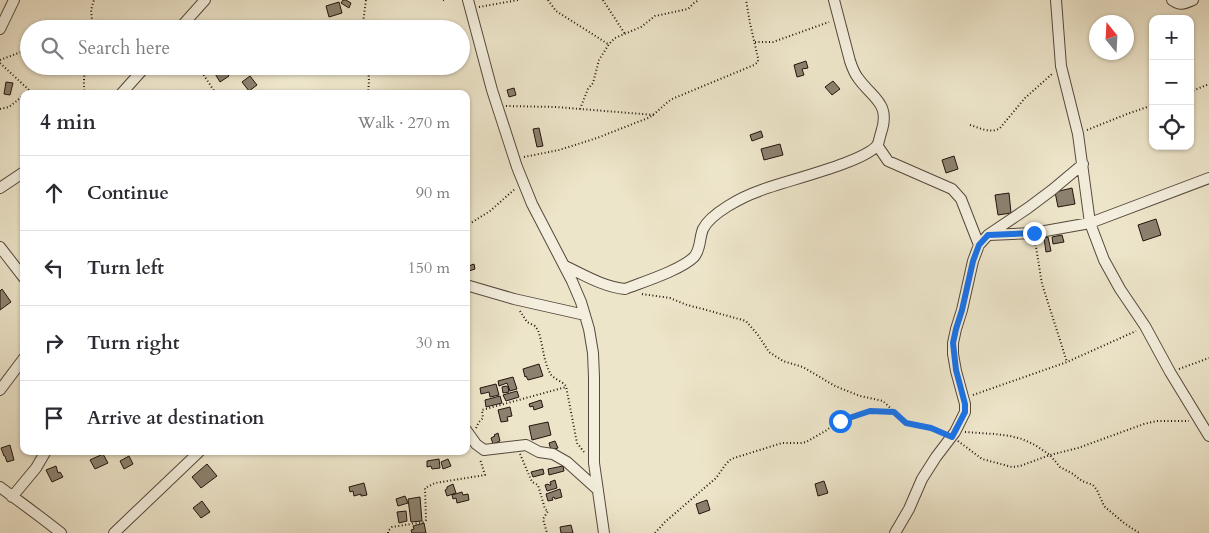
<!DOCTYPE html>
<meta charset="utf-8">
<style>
:root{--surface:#fff;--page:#f2f2f3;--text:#2b2b33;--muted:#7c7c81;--line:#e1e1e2}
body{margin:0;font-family:Cardo,serif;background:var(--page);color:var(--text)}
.controls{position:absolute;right:15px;top:15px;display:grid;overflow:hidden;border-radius:10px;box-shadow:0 1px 4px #0004}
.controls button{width:45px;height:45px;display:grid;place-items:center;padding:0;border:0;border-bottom:1px solid var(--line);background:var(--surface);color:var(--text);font:25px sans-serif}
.compass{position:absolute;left:1089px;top:15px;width:45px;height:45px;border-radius:50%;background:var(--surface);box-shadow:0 1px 4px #0004;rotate:342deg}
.stop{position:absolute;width:15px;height:15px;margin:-11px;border:4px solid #1a73e8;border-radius:50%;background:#fff}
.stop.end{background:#1a73e8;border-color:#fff;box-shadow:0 1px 5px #0008}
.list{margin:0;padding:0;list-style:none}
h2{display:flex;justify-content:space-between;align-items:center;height:65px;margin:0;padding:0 20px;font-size:21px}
h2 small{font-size:16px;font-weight:400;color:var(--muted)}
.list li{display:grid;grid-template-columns:32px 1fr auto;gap:15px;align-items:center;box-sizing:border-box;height:75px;padding:0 20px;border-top:1px solid var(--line)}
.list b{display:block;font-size:19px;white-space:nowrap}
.list em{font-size:16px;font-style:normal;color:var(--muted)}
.icon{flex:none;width:28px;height:28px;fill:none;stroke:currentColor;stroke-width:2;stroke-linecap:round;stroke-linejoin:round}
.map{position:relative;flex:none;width:1209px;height:533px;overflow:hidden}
.search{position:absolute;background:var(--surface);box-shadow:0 1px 4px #0004;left:20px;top:20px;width:450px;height:55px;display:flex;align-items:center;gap:12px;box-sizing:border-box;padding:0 18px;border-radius:28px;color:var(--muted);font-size:19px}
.panel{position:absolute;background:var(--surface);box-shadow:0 1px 4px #0004;left:20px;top:90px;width:450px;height:365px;border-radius:10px}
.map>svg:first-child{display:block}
.building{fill:#8c816f;stroke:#22140d}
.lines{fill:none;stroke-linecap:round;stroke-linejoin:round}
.street-casing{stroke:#55483c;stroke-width:12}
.path{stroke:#22140d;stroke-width:2;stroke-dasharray:1 2.5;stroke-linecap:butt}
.street{stroke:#f3eedd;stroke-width:10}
.route{stroke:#1a73e8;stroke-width:6}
</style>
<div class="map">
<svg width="1209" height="533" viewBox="0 0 1209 533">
<rect width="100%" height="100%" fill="#ede5ca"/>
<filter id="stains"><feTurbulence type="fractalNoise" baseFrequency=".004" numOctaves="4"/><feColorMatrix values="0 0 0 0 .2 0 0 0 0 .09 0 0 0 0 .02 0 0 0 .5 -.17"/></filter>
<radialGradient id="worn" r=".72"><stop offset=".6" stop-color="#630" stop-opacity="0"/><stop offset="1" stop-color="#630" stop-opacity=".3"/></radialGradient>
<!-- building -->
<path class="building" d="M343 0H346L351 3 349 8 341 3Z
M339 2 342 13 329 17 326 6Z
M82 22 85 29H71L70 28Z
M358 22 360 29H353L352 23Z
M806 61 808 68 802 69 804 75 797 77 794 65Z
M222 66 229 76 220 82 214 72Z
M242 66H250L251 68 242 72 240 67Z
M250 76 257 85 249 91 242 82Z
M833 81 840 89 832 95 825 87Z
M6 82 13 83 10 95 4 94Z
M514 88 516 95 509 97 507 90Z
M539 128 543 146 537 147 533 129Z
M761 131 763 137 752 141 750 135Z
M780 144 783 155 764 160 761 149Z
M954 156 958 169 946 173 942 160Z
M1072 188 1075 204 1058 207 1055 192Z
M1009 193 1011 213 998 215 995 195Z
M1156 219 1161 235 1143 241 1138 225Z
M1062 235 1064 242 1053 244 1052 237Z
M1048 237 1051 251 1046 252 1044 238Z
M474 264 475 269 466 272V267Z
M2 289 11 302 0 310V291Z
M539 364 543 376 528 380 526 376 525 377 523 369Z
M513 377 517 389 510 391 507 383 499 386 498 381Z
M496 384 499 395 490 397 489 392 481 394 480 388Z
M506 386 508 387 509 392 503 393 502 387Z
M517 391 519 397 506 401 503 395Z
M500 396 502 403 486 407 485 400Z
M541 400 543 407 534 410 533 406 530 407 529 404Z
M510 407 512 416 507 417 508 421 501 422 498 410Z
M548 422 551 435 532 440 529 426Z
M498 433 500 441 493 444 491 438 495 436 494 435Z
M555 441 558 448 551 450 549 443Z
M10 445 14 460 7 462 5 456H4L1 448Z
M103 454 108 463 95 469 90 460Z
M129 456 133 464 124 469 120 461Z
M439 459 440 468 432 469 431 466 427 467V461Z
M448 459 451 466 443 469 441 462Z
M207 464 217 476 201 488 192 477Z
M56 466 58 473 60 472 63 477 52 482 46 470Z
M563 466 564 471 549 475 548 469Z
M543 469 544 474 533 477 531 472Z
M555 480 557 488 547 491 545 485 548 484 549 485H551L550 482Z
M824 481 828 493 818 496 815 484Z
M364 483 367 495 361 496V494L354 496 353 491 350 492 349 487Z
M453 484 456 493 447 496 445 490 447 489V487Z
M560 489 562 497 555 499 554 497 552 498 553 500 548 501 546 494Z
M462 492 463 495 468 494 469 500 457 503 456 498 453 499 452 495Z
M405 496 408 503 398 506 396 499Z
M420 497 422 521 411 522 408 499Z
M707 500 710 510 699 514 696 504Z
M202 501 210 512 201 518 193 508Z
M406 511 407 521 399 523 397 512Z
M424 523 426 533H412L411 530 414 529 413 526Z
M571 525 573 533H561L560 527Z"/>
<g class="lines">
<defs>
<path id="street" d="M468 0 492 90 517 167 532 204 572 281 581 302 589 329 593 353 594 377V463L604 533
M1056 0 1061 66 1078 134 1090 223 1104 260 1120 289 1145 326 1170 372 1209 436
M1172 0C1180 6 1184 4 1193 0
M0 29 14 0
M179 29 205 0
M121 94 146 66
M877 145 888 161 952 189 961 199 979 245
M0 188 24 172
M989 235 1034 233 1090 223 1209 178
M0 247 24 278
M565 266C584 275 604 287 625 289 643 282 681 270 694 257 701 249 699 239 703 229 711 213 742 197 759 191 780 182 868 162 878 144 879 141 880 136 881 133 891 103 873 99 858 78 854 73 852 67 850 61L834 0
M466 285 514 299 585 315
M0 390 24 358
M466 430 476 444 484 450 526 445 539 452 553 454 567 462 598 490
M0 487C20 502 41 517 61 533
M12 497 36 468 46 451
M114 533 200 451
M895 533 909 509 922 479 936 457 955 432 965 412V404L956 371 953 354V343L956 329 962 310 973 261 979 245 988 235 1028 208 1052 190 1083 164"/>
</defs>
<!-- street casing -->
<use href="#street" class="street-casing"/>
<!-- path -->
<path class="path" d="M443 0H444
M548 0 556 11 608 44
M603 0 625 34
M479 7 518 0
M93 29 91 10 94 0
M363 29V23L366 0
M755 42H773L829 22
M0 60 29 49
M0 63 29 90 35 94
M198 66 216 94
M1190 92 1209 84
M85 94C83 85 84 75 86 66
M368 94 369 81 368 66
M506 106 556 107 654 115
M0 109 9 107 24 95
M580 109 588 89 593 83 599 60 609 44 615 38 641 27 655 16 688 9 694 3 699 0
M970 125C980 128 991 134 1000 128L1025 98 1052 74
M1087 130 1127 114 1153 105
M524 157 559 150 597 138 648 118C657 113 663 105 672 99L754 65 758 62V58L750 23 746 0
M466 226 490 211 516 188
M1035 241 1042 284 1067 362
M642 294 670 298 687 305 703 309 746 321 758 335 769 352 783 361 803 367 835 386 860 396 883 401 906 423 931 428 943 434
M520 311 527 322 535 326 538 330C543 344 543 360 550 373 553 379 562 381 566 386L577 443 584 452
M1179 369 1209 358
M973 395 1067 362 1136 331
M476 428 479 422 483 418 482 410 566 387
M965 432 995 434 1010 436 1022 439 1035 445 1050 455 1060 467 1073 474 1082 481 1093 485 1097 490 1104 506 1124 523 1139 533
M958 441 982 459 1012 467 1020 466 1050 455 1078 448 1144 424 1157 421H1189
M520 454 532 482 538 485 545 509 548 511 543 519 547 533
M388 533V531L392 527 424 522 426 520 425 488 435 483 485 475 480 459
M655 533 665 522 716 478 726 464 731 459 782 443H801L806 442 827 430 836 422 863 413 880 411 894 412"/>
<!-- street -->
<use href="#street" class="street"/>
</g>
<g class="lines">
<!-- route -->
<path class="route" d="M840 421 870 411 894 412 906 423 931 428 952 437 965 412V404L956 370 953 343 956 329 962 310 973 261 979 245 988 235 1034 233"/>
</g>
<rect width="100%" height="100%" filter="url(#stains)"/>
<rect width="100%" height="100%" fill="url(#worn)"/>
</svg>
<div class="controls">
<button>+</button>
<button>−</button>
<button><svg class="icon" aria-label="locate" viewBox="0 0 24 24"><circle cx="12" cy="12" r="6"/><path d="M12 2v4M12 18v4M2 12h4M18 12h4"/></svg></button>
</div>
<svg class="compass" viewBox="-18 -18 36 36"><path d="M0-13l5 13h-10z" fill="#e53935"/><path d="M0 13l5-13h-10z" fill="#7c7c81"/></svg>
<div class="stop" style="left:840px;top:421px"></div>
<div class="stop end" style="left:1034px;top:233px"></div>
<div class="search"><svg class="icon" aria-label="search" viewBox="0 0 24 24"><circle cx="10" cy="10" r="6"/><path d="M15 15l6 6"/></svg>Search here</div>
<section class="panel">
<h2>4 min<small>Walk · 270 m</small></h2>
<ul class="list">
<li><svg class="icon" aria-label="ahead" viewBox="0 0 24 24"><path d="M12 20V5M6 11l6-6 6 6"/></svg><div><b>Continue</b></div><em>90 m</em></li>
<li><svg class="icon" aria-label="left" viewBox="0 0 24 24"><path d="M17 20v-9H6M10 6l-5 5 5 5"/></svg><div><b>Turn left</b></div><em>150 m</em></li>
<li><svg class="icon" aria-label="right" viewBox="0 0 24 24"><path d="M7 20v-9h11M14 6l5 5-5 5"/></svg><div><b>Turn right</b></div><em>30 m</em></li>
<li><svg class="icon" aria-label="arrive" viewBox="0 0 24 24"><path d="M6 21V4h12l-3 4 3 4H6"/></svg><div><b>Arrive at destination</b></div></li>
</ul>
</section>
</div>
